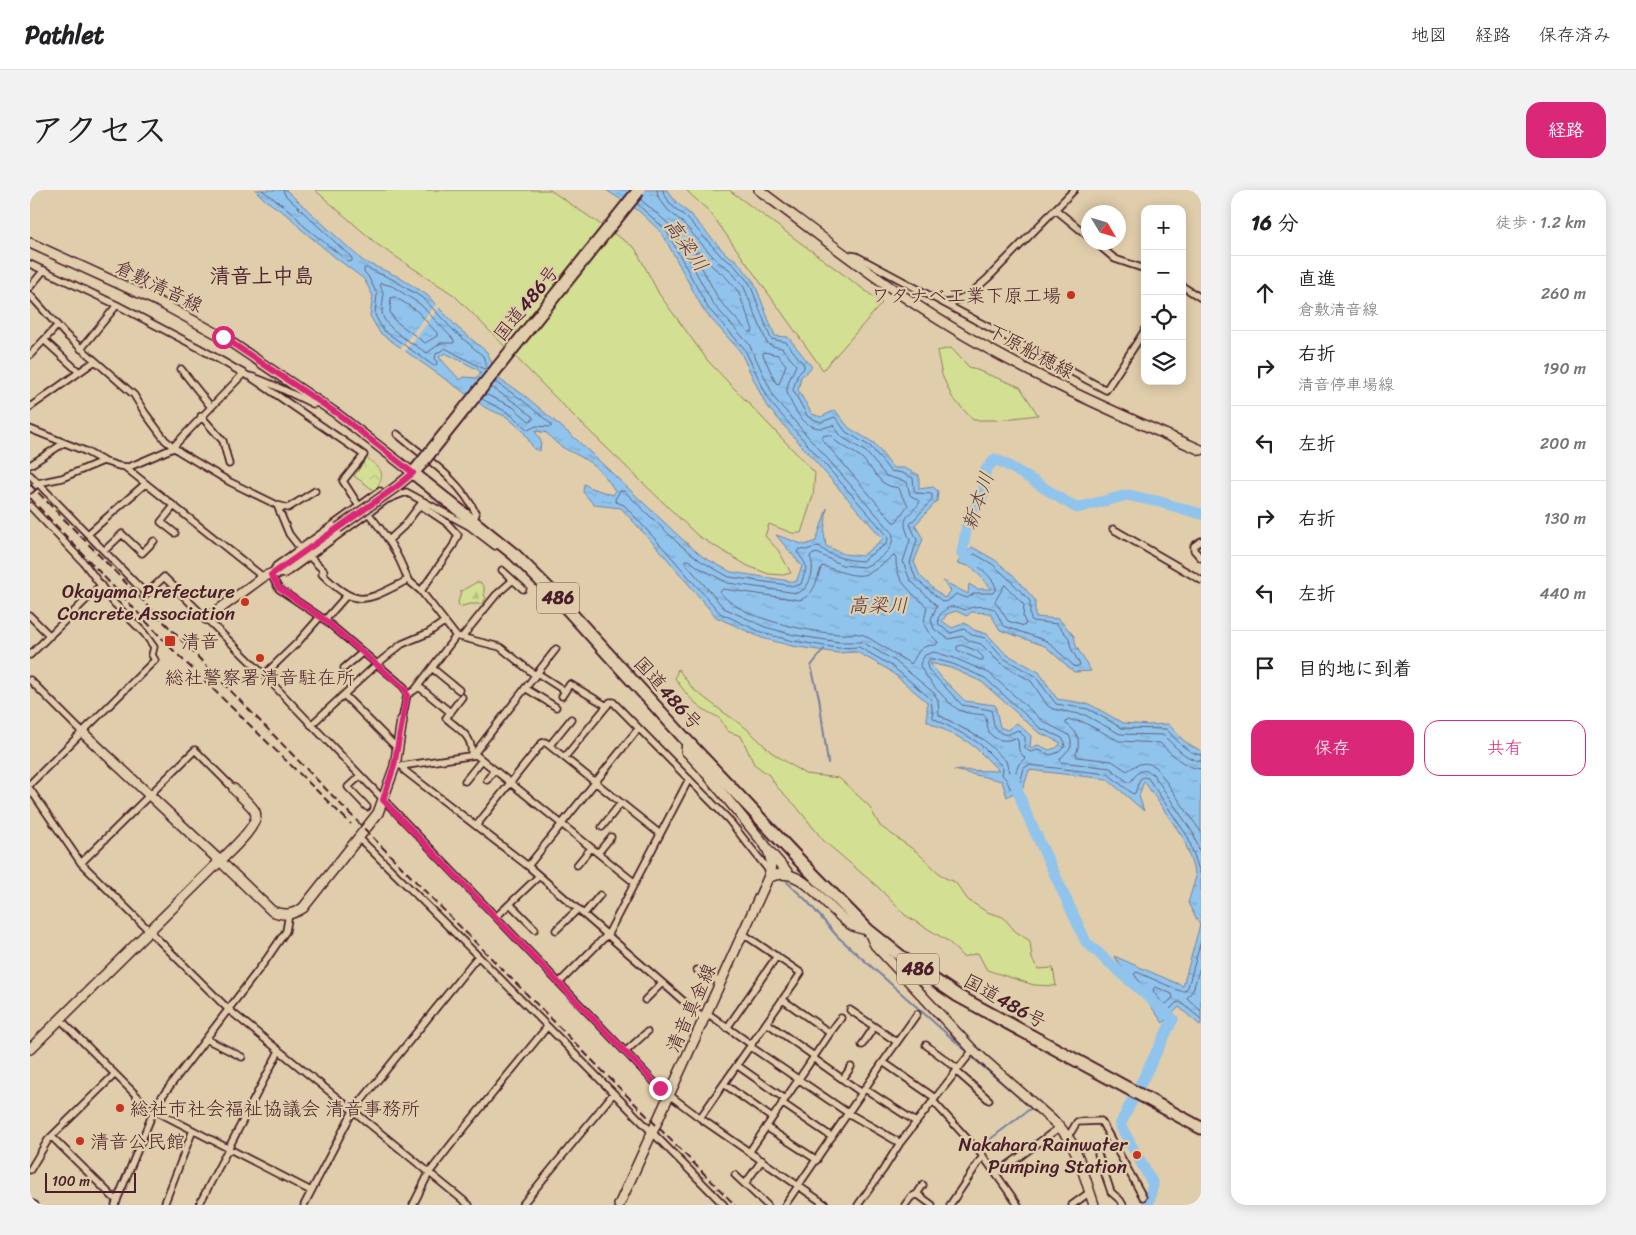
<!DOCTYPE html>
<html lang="ja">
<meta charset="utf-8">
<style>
:root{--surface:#fff;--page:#f2f2f2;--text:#202124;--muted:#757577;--line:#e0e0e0;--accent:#db2777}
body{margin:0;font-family:Sriracha,"Klee One",sans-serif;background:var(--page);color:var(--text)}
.controls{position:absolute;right:15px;top:15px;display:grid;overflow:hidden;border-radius:10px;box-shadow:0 2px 12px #0003}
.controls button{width:45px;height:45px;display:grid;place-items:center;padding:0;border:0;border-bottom:1px solid var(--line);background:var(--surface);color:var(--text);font:25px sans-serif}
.compass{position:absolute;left:1051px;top:15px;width:45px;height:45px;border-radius:50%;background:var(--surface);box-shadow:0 2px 12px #0003;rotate:128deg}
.scale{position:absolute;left:15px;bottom:12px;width:91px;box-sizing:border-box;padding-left:5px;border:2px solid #4a1f2b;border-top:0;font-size:14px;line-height:18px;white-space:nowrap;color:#4a1f2b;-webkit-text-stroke:4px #e0cdab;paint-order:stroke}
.stop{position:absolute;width:15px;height:15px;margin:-11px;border:4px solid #db2777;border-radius:50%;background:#fff}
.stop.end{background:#db2777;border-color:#fff;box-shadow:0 1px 5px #0008}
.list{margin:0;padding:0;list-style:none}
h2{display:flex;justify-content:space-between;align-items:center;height:65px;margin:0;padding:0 20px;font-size:21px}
h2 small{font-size:16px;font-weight:400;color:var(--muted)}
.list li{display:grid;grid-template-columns:32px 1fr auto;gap:15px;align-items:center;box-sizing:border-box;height:75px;padding:0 20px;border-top:1px solid var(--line)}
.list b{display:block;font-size:19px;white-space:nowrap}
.list p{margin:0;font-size:16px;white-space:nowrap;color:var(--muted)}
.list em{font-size:16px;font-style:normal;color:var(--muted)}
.actions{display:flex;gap:10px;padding:15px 20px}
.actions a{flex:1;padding:11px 0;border:1px solid var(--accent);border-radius:15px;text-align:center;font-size:18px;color:var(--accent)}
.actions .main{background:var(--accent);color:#fff}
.icon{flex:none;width:28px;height:28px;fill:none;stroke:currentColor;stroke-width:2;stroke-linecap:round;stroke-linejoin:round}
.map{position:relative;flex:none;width:1171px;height:1015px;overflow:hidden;border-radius:15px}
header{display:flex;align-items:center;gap:30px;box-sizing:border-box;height:70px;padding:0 25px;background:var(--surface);border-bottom:1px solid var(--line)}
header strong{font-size:24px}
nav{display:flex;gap:28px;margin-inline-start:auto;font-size:18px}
.intro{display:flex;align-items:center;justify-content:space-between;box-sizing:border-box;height:120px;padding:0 30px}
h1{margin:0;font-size:35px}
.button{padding:12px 22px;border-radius:15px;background:var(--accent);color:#fff;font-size:18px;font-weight:700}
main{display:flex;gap:30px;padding:0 30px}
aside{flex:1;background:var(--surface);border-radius:15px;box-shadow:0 2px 12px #0003}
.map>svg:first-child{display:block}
.grass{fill:#d3df92;stroke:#8e7f5e}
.forest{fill:url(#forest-firs);stroke:#8e7f5e}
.park{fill:url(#park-crowns);stroke:#8e7f5e}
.water{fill:url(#water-ripples);stroke:#74829f;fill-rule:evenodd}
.pier{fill:#e0cdab}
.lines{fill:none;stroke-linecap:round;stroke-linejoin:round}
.shore{stroke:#666179;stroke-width:1}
.stream{stroke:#74829f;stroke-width:2}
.river{stroke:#90c4ed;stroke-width:11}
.street-casing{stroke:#4a1f2b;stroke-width:9}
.secondary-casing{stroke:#4a1f2b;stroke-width:12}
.primary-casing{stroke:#4a1f2b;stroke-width:12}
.highway-casing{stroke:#4a1f2b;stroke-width:15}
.street{stroke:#e0cdab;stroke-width:5.5}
.secondary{stroke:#e0cdab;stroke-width:9}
.primary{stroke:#e0cdab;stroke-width:9}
.highway{stroke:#e0cdab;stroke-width:11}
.rail{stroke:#4a1f2b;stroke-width:2;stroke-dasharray:8 4;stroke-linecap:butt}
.secondary-bridge-casing{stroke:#4a1f2b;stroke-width:12;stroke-linecap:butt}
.highway-bridge-casing{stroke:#4a1f2b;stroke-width:15;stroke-linecap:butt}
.secondary-bridge{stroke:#e0cdab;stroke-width:9}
.highway-bridge{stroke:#e0cdab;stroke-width:11}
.route{stroke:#db2777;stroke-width:6}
.poi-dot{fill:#c8321e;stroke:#e0cdab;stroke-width:2}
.labels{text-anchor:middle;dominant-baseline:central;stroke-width:4.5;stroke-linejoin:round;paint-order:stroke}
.shield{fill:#e0cdab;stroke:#775351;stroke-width:1}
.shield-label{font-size:18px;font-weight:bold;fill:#4a1f2b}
.street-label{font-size:19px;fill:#4a1f2b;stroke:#e0cdab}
.poi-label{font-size:19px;fill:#4a1f2b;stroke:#e0cdab;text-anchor:end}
.water-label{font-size:20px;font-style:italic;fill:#543848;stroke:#e0cdab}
.quarter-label{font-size:21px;font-weight:bold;fill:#4a1f2b;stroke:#e0cdab}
</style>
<header>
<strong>Pathlet</strong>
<nav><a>地図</a><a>経路</a><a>保存済み</a></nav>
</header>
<div class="intro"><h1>アクセス</h1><a class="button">経路</a></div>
<main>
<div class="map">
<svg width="1171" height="1015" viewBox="0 0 1171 1015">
<defs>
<pattern id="forest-firs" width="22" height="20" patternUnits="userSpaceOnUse" patternTransform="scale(1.25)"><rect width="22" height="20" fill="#d3df92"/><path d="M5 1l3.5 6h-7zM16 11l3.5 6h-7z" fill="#b7bf7e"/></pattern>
<pattern id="park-crowns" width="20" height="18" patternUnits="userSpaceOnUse" patternTransform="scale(1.25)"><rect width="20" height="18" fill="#d3df92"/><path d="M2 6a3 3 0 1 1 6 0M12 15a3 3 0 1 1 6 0" fill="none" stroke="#b7bf7e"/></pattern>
<pattern id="water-ripples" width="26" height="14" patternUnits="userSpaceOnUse" patternTransform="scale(1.25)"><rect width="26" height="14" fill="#90c4ed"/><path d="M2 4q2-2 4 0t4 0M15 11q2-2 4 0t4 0" fill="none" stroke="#7ea8cb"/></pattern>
</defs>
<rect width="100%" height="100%" fill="#e0cdab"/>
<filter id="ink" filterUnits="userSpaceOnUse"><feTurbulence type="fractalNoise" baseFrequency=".02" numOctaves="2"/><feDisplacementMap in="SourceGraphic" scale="10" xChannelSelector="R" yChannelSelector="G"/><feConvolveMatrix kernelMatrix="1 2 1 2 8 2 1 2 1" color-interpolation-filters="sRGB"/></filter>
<g filter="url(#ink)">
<!-- grass -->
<path class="grass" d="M285 0H520L605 58 629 104 678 171 785 283 783 306 771 343H762L739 334 735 346 748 360 761 383 753 385 739 384 718 376 668 346 547 229 424 105 348 55Z
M656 0H699L852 113 793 180 680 22Z
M921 158 939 177 990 197 1008 225 967 230H943L922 207 912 185 907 161Z
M648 479 663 499 693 522 716 538 741 562 775 584 809 588 839 616 850 636 887 662 913 687 925 692 938 710 957 722 973 727 985 741 1000 751 1002 769 1008 779 1023 778 1026 796 1004 795 957 780 948 763 933 767 918 751 875 725 849 698 793 650 766 616 747 597 739 585 724 574 711 546 697 541C689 524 689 529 675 520 662 512 653 500 645 488Z"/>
<!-- forest -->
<path class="forest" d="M447 392 451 393 454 397V405L456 408 452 414H439L430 417 428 413 431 401Z"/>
<!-- park -->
<path class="park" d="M337 268C353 281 356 282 345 301L324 286Z"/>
<!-- water -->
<path class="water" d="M225 0H256L333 71 367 86 397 105 427 137 457 162 470 190 494 205 547 250 653 350 673 367 701 382 766 392 772 376 746 345 775 355 786 351 797 318 794 343 796 356 814 364 832 366 853 349 736 215 710 161 674 121 632 43 609 21 576 0H637L646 12 660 24 696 64 706 70 724 92 745 146 758 147 782 177 771 187 768 200 782 224 791 227 805 220 819 238 844 253 863 278H874L889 285V299L903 297 908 301 907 311 885 335 893 349 884 372 890 386 914 408 921 401 913 391 938 404 939 394 947 399H962L942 377 927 373 942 357 965 370 983 385 1005 410V427L1029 429 1044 446 1046 456 1061 481 1044 482 1015 456 970 440 960 423 941 422 937 426 926 421 917 424 912 431 922 438 935 433 944 440 957 444 976 464 1009 482 1027 509 1059 514 1093 533 1118 535 1138 534 1154 551 1171 561V836L1149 817 1133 833 1084 766 1153 796 1170 735 1158 713 1166 687 1154 649 1114 591 1109 606 1114 621 1077 589 999 580 994 596 977 607 972 591 924 580 969 581 947 559 938 552 897 531V512L859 480 827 462 808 463 762 456 732 448 686 427 634 365 591 318 564 315 553 302 554 294 561 298 583 305 585 301C578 289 570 280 559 272 542 260 531 261 517 243L505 241 511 251 510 261 504 259 493 241 477 227 456 218 350 143 340 126 343 106 334 89 306 68 271 39 260 27 235 10ZM415 163 447 179 451 183 447 188 434 187 430 190 409 167ZM900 473 921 478 952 492 1008 542 1031 553 1026 558 1019 560 1008 555 1000 558 1001 546 987 533 977 540 970 537 965 515 935 511 911 487Z"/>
<!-- pier -->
<path class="pier" d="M408 112 411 116 374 163 369 160Z"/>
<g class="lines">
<!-- shore -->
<path class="shore" d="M232 0 263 23 274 36 319 72 322 71V68L255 5 253 0
M627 0 628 7 638 20 652 32 688 72 699 79 714 97 737 153 742 156 752 158 766 175C763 183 757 191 757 202 762 217 773 238 791 238 795 238 799 236 803 235L812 247 836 262 856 286 877 292 880 305 889 311V314C874 330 871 329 880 350L873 372 880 390 907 416 901 429 904 439 919 449 933 446 940 451 951 454 970 473 1001 491 1018 516 1023 519 1055 525 1090 544 1133 545C1144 555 1155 570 1171 571
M633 0 634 4 642 16 657 28 692 67 703 74 720 94 741 149 756 152 774 175V178L767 186 763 200 778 227 791 232 805 227 816 242 841 257 860 281 872 283 883 288 884 299 886 303 902 304V310L880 334 887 350 880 373 886 389 913 412 918 411 926 404 937 408 945 403H963L966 399C966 390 947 374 939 370L942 365 945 364 962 374 979 389 1000 411V426L1002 431 1027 434 1039 448 1041 458 1050 475 1045 477 1017 451 974 436C970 432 968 422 963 419 956 415 942 416 935 420 922 414 916 416 908 428L909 435 921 443 934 439 942 445 955 448 973 468 1005 486 1026 514 1058 519 1092 538 1136 539C1146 549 1156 563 1171 565
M610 9 641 36 683 114 719 154 745 209 861 341C870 356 847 372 834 377L812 375 787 363 781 365 780 367C786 379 780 399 767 403L698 393 668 377 659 370H656V374L694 418 735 437 764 445 809 452H832L865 471 904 503 908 510 909 525 954 550 976 571 979 582 984 586 989 574 995 568 989 561 988 550 985 548C977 552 964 551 959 542 957 537 957 530 955 525 948 524 939 524 931 521 922 518 891 484 890 474L895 465 904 462 924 468 959 483 1014 532 1039 545 1041 550V557L1030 569 1031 572 1080 578 1099 593C1107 586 1109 575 1123 584L1163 643 1171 665
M607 14 636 40 678 118 714 158 740 212 857 345 858 350 856 354 832 371C818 370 799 367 789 356L776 360 769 359 767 362C779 377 777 376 771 394L765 396 699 387 671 371 649 354 594 301H590L585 309 586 312 594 315 637 362 690 423 733 443 763 451 808 458 829 457 862 476 901 509 903 528 941 548 951 555 971 575 973 579 972 585 976 589 980 598 990 593 994 578 999 575 1078 584 1103 604 1105 603 1110 589 1114 587 1118 588 1158 647 1171 686
M666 62H669L684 78 694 85 708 101 723 140 722 142H718L689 110 665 65Z
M337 78 364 90 394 109 424 141 453 166 457 178 454 179 415 158 406 164 405 168 407 174 404 176 353 140 345 125 347 104 338 86 334 82V79Z
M351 93 362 96 390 114 424 150V153H411L397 163C385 155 352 137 352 122 352 110 356 107 350 95Z
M365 107 386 120 407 143V146L395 153 364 130 360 122 361 108Z
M734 162 748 165 756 175 749 194 746 193 733 165Z
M455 204 483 217 499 231 503 230V227L487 214 461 197
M452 209 479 223 498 240 506 236 521 237V234L491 209 465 192
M800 245 808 253 831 267 852 292 859 296 869 298 872 306 878 315 866 332H863L792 249 793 246Z
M864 366 866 368C865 392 882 402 897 417 892 437 894 438 908 452L906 455C889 455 889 462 881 474L834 445C825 442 817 445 808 444 776 441 710 429 690 402L693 399 770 410C786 404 786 389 792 376 807 379 826 391 841 382 849 378 856 370 864 366Z
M975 395 994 415 993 427 996 434 994 436 978 431 969 417 965 412Z
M932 455 947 461 953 467V470H950L927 460V457Z
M900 469H904L923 474 955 488 1010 538 1032 548 1035 552 1034 557 1029 562 1021 565 1008 560 1000 562 995 558V547L988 540 977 545C961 541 965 534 961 520L932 515 898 479 897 474Z
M1171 579C1154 578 1142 564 1130 553L1089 551 1053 532 1038 530 1036 532V534C1048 541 1051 552 1046 564L1047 567 1082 571 1097 581C1107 574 1115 570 1126 577L1171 642
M1171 751 1158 797 1155 801H1150L1107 782 1104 784 1133 824H1135L1146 813 1150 812 1171 829
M1171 774 1163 800 1157 808 1171 821
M1126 797 1142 804 1143 808 1136 814H1133L1123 801 1124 798Z"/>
<!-- stream -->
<path class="stream" d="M1026 24 1034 29
M1061 52 1082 70
M1086 72 1115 82
M1165 107 1171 111
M794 459 781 476 789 508 798 573
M757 692 777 711 807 746 935 860
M944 869 1001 918 950 957 955 964"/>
<!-- river -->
<path class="river" d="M946 373 932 364 938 328 954 303 955 281 965 269C994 282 1019 303 1047 318L1097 305 1130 312 1171 324
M983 587 994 618 1056 752 1143 829 1090 935 1123 994 1118 1015"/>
<defs>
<path id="street" d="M1025 19 1058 46
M1065 52 1085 69 1115 79
M818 65 826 66 1076 200 1115 140
M0 74 87 115 169 158 218 186C226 185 272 209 283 214L291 213
M1152 96 1171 108
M0 97 14 80
M0 105 36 145 104 205 115 223 135 250 150 262 200 292 247 315 259 344 270 358
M915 113 922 112 940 104 958 88 1044 0
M14 150 27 136
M51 159 87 115
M0 165 14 150 49 182
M151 179 181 217
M222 188 334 265 313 291 329 316
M0 217 65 171
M171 226 193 251 199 274
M0 239 55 261 73 271
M367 244C394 267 431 290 446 324L443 331
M0 275 34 253
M95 277 233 387
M0 285 116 404 134 387 234 485 630 898 670 928 796 1015
M0 300 8 293 32 288 73 271 89 276 99 277 141 259 214 183
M247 315 258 318 285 301
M0 316 54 373 84 413 114 443 124 457 122 465 125 470 0 594
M144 316 131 332 145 343
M338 323C357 346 367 361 378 390
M1083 339 1171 390
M58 344 115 294
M360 349 374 336 390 315
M1171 351 1164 356V360L1171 368
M74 361 92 344 112 363 124 351
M279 366 294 381 292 384C329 421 336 410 378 390L391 401
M472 380 493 399
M242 383 246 376 350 301 355 309
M241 385 249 399 295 430 374 497 377 505 372 530
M243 385 255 384 356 310 376 302 439 336 465 356
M0 426 20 446
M295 430 317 405
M426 446 470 457 505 485
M432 447 466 405 483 390
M0 465 71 395
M314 478 333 462
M402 478 429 500
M507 483 535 501
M234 485 268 452 290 427
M0 490 52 542
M388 496 420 522
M495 498 526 517
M314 505 368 559
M377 505 385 500 426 446 391 401 423 356 428 345 417 333 390 315 393 311
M532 506 540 494 577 516
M432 507 416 528C428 539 444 546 441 565
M281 535 347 474 372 454 398 443 414 432
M520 555 541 529
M443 565 526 459
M535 567 580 512H583L698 629 740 682
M371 576 446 565 605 693
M373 576 375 581 498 676 674 829
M330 586 318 597 337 617
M457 590 464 580
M435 591 452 570
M0 599 51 673 198 819 439 1015
M446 636 512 553 515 552 630 644
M572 637 591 613
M328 647 448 766 694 1015
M568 663 581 647
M51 673 165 560 204 599
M547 675 561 658
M498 676 608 539
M480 714 505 739
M554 724 570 705
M466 727 509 686
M526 740 548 719
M667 780 690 792
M529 793 578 744 659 589
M615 810 632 793
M820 820 867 852
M677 823 722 855
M30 829 118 917 281 1001
M737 833 784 866
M697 838 747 766
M800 843 811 828
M176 849 212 867
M832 855 844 837
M896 855 928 879
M721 857 818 923 870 953
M595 862 617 842
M783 868 832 903
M853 872 887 824
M708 876 755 909
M926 881 959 910
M813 889 821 877
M694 894 742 928
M835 899 886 932
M903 911 953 966 988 1015
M752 913 802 947
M670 928 771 783 712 743
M736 937 787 970
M22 947 87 1011
M1038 947 1047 932 1071 931 1113 1007
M720 961 800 843 753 810
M1068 964 1081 1002 1090 1010 1093 1015
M0 980 18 950 85 884
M966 984 1030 937
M705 985 737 1015
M715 994 732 970
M893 995 887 1004 902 1015
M0 1013 5 1015
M85 1015 127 913 236 770 256 741 259 724
M134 1015 163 940
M169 1015 249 861
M274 1015 323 921 448 766
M383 1015 399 983 423 952 517 837
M492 1015 583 904
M755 1015 853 872 905 908
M828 1015 853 980 870 953 943 860
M875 1015 881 1007 887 1004
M920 1015 953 966
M1042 1015 1060 1002"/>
<path id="secondary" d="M729 0C780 38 829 77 882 112 972 173 1072 217 1171 260
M366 297 383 283
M176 429 233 387 248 381 308 338
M52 542 190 671C199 662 231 634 225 622 223 616 209 605 204 599
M740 662 759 684
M738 688C772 670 797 722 823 736 828 738 833 739 838 740L845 755 943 860 1030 937 1041 952 1049 969 1064 1015
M0 859 190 671 242 721C254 726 262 725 273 718L348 623 365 576 372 530
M589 1015 738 688C743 676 742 666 735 655L671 577 656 561 657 551"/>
<path id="primary" d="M0 53 129 112 193 147 307 224 383 283"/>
<path id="highway" d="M390 275 383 283 485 365 520 400 657 551 772 673 838 740 878 772 928 806 1171 938"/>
</defs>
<!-- street casing -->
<use href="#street" class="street-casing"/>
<!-- secondary casing -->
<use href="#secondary" class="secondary-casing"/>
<!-- primary casing -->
<use href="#primary" class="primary-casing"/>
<!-- highway casing -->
<use href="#highway" class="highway-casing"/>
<!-- street -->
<use href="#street" class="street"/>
<!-- secondary -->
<use href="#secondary" class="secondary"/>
<!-- primary -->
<use href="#primary" class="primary"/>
<!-- highway -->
<use href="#highway" class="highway"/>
<!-- rail -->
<path class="rail" d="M0 294 391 697 705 1015
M0 308 142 459 321 634"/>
<defs>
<path id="secondary-bridge" d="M308 338 366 297"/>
<path id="highway-bridge" d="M390 275 609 0"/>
</defs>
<!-- secondary-bridge casing -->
<use href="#secondary-bridge" class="secondary-bridge-casing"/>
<!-- highway-bridge casing -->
<use href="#highway-bridge" class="highway-bridge-casing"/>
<!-- secondary-bridge -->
<use href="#secondary-bridge" class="secondary-bridge"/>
<!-- highway-bridge -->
<use href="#highway-bridge" class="highway-bridge"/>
</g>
</g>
<g class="lines" filter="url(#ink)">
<!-- route -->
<path class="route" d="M193 147 308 224 383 283 366 297 241 385 249 398 295 430 375 499 377 505 364 576 353 610 630 898"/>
</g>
<!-- markers -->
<g class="poi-dot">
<circle cx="1041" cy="105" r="5"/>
<circle cx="215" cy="412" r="5"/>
<rect x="134" y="445" width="12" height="12" rx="2.5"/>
<circle cx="230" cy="468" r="5"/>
<circle cx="90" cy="918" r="5"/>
<circle cx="50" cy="951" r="5"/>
<circle cx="1107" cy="965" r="5"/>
</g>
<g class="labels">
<!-- shield labels -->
<g class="shield">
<rect x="507" y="392.5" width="42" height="31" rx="4"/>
<rect x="867" y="763.5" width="42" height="31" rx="4"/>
</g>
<g class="shield-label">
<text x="528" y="408">486</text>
<text x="888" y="779">486</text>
</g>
<!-- street labels -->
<g class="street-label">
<text transform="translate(129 96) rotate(26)">倉敷清音線</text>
<text transform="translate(496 113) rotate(-51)">国道486号</text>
<text transform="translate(1001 161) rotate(28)">下原船穂線</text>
<text transform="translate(638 503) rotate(48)">国道486号</text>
<text transform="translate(975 811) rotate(29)">国道486号</text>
<text transform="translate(661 818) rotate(-66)">清音真金線</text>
</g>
<!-- poi labels -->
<g class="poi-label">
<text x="1031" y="105">ワタナベ工業下原工場</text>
<text x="205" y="401">Okayama Prefecture<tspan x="205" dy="22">Concrete Association</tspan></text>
<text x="151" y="451" text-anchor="start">清音</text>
<text x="230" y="487" text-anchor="middle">総社警察署清音駐在所</text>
<text x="100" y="918" text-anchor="start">総社市社会福祉協議会 清音事務所</text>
<text x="60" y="951" text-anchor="start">清音公民館</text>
<text x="1097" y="954">Nakahara Rainwater<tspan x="1097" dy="22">Pumping Station</tspan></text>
</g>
<!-- water labels -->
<g class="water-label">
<text transform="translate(656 55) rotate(55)">高梁川</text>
<text transform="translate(948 311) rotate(-71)">新本川</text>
<text x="848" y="415">高梁川</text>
</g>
<!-- quarter labels -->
<g class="quarter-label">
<text x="232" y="86">清音上中島</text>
</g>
</g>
</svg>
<div class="controls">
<button>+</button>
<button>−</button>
<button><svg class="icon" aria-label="locate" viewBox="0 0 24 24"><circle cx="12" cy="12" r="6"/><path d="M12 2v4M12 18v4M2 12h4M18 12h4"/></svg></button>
<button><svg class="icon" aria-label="layers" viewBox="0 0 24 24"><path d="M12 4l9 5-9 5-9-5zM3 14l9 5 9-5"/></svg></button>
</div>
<svg class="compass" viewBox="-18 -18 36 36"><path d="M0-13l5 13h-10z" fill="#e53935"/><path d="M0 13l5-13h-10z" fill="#757577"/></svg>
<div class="scale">100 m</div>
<div class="stop" style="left:193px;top:147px"></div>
<div class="stop end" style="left:630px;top:898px"></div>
</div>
<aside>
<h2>16 分<small>徒歩 · 1.2 km</small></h2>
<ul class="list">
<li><svg class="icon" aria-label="ahead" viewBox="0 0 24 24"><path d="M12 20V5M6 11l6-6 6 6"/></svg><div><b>直進</b><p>倉敷清音線</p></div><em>260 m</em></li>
<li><svg class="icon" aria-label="right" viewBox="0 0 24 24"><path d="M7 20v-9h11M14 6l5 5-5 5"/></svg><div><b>右折</b><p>清音停車場線</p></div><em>190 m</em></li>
<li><svg class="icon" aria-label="left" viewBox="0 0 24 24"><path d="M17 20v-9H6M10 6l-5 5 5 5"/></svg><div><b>左折</b></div><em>200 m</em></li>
<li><svg class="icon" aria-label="right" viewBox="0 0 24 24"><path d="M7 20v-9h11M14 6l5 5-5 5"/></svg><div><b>右折</b></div><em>130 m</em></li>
<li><svg class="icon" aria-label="left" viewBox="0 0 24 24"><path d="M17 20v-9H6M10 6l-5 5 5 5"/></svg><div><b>左折</b></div><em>440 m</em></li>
<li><svg class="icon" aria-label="arrive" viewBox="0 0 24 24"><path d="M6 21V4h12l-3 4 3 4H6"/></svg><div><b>目的地に到着</b></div></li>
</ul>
<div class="actions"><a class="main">保存</a><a>共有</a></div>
</aside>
</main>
